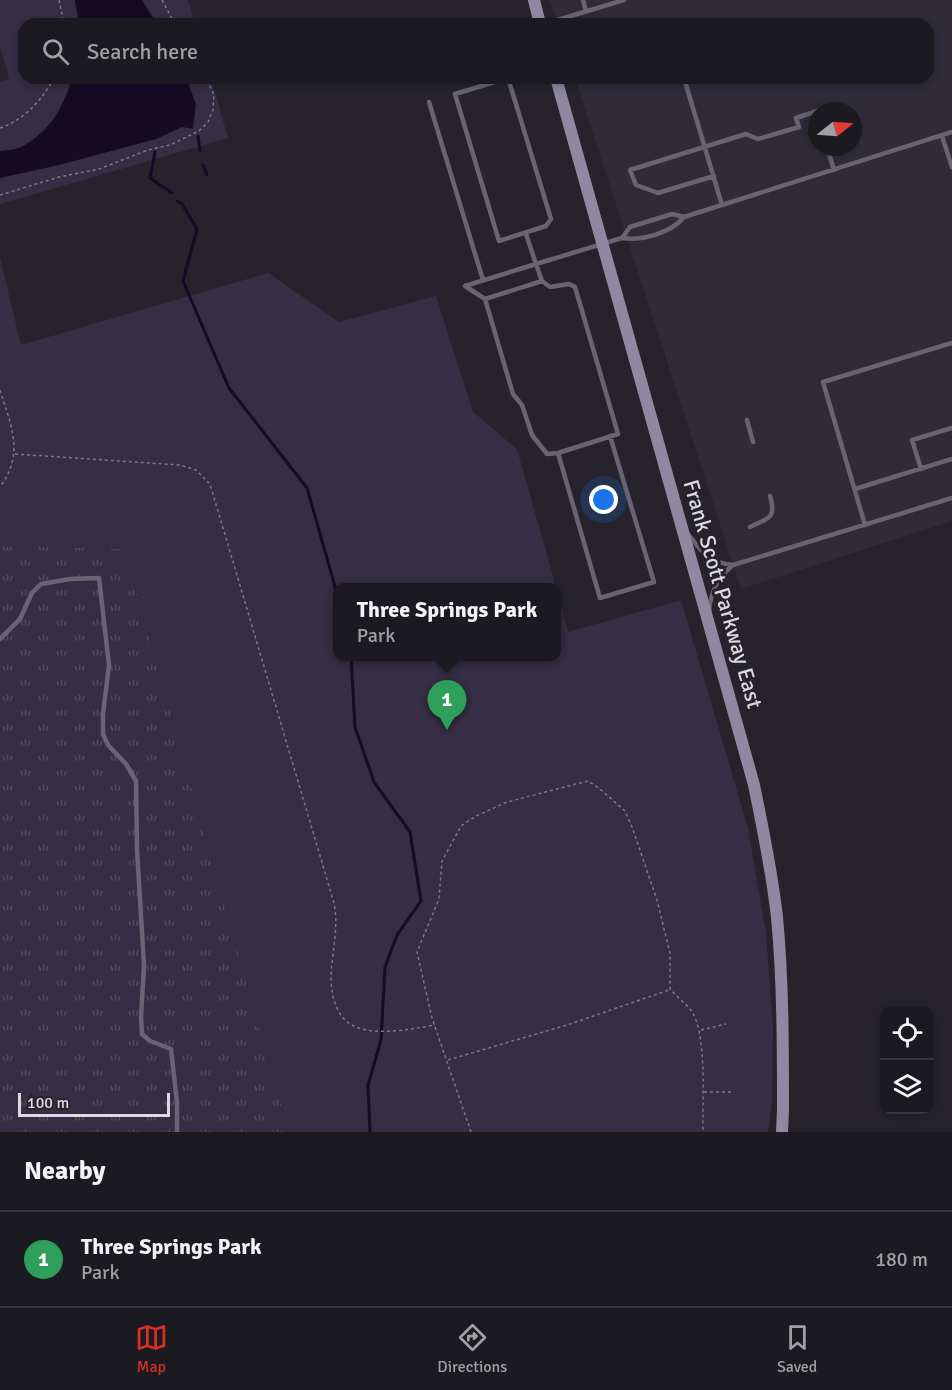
<!DOCTYPE html>
<style>
:root{--surface:#1c1a21;--page:#25232a;--text:#f1f3f6;--muted:#a0a1a5;--line:#3a383f;--accent:#d93025}
body{margin:0;font-family:Signika,sans-serif;background:var(--page);color:var(--text)}
.controls{position:absolute;right:18px;bottom:18px;display:grid;overflow:hidden;border-radius:12px;box-shadow:0 3px 9px #0003}
.controls button{width:54px;height:54px;display:grid;place-items:center;padding:0;border:0;border-bottom:2px solid var(--line);background:var(--surface);color:var(--text);font:30px sans-serif}
.compass{position:absolute;left:808px;top:102px;width:54px;height:54px;border-radius:50%;background:var(--surface);box-shadow:0 3px 9px #0003;rotate:73deg}
.scale{position:absolute;left:18px;bottom:15px;width:152px;box-sizing:border-box;padding-left:6px;border:3px solid #dcdae0;border-top:0;font-size:16px;line-height:21px;white-space:nowrap;color:#dcdae0;-webkit-text-stroke:4px #26232c;paint-order:stroke}
.you{position:absolute;left:604px;top:500px;width:21px;height:21px;margin:-15px;border:4px solid #fff;border-radius:50%;background:#1a73e8;box-shadow:0 0 0 9px #1a73e833}
.badge{display:grid;place-items:center;width:39px;height:39px;border-radius:50%;background:var(--accent);color:#fff;font-size:20px;font-weight:700}
.pin{position:absolute;translate:-50% -50px;filter:drop-shadow(0 2px 3px #0008)}
.pin::after{content:'';position:absolute;top:32px;width:21px;height:18px;background:inherit;clip-path:polygon(0 0,100% 0,50% 100%)}
.popup{position:absolute;left:333px;top:583px;width:228px;height:78px;box-sizing:border-box;display:grid;place-content:center;border-radius:12px;background:var(--surface);filter:drop-shadow(0 2px 4px #0005);font-size:20px;white-space:nowrap;color:var(--muted)}
.popup b{font-size:22px;color:var(--text)}
.popup::after{content:'';position:absolute;left:50%;top:100%;margin-left:-12px;border:12px solid transparent;border-top-color:var(--surface)}
.list{margin:0;padding:0;list-style:none}
h2{display:flex;justify-content:space-between;align-items:center;height:78px;margin:0;padding:0 24px;font-size:26px}
h2 small{font-size:20px;font-weight:400;color:var(--muted)}
.list li{display:grid;grid-template-columns:39px 1fr auto;gap:18px;align-items:center;box-sizing:border-box;height:96px;padding:0 24px;border-top:2px solid var(--line)}
.list b{display:block;font-size:22px;white-space:nowrap}
.list p{margin:0;font-size:20px;white-space:nowrap;color:var(--muted)}
.list em{font-size:20px;font-style:normal;color:var(--muted)}
.icon{flex:none;width:33px;height:33px;fill:none;stroke:currentColor;stroke-width:2;stroke-linecap:round;stroke-linejoin:round}
.map{position:relative;flex:none;width:952px;height:1132px;overflow:hidden}
.search{position:absolute;background:var(--surface);box-shadow:0 3px 9px #0003;left:18px;right:18px;top:18px;height:66px;display:flex;align-items:center;gap:15px;box-sizing:border-box;padding:0 21px;border-radius:18px;color:var(--muted);font-size:22px}
.sheet{height:174px;background:var(--surface)}
nav{display:flex;justify-content:space-around;align-items:center;box-sizing:border-box;height:84px;border-top:2px solid var(--line);background:var(--surface);font-size:16px;color:var(--muted)}
nav a{display:grid;justify-items:center;gap:3px}
nav .on{color:var(--accent)}
.map>svg:first-child{display:block}
.built{fill:#302b39;fill-rule:evenodd}
.grass{fill:url(#grass-tufts)}
.park{fill:#362e44}
.water{fill:#160b25}
.lines{fill:none;stroke-linecap:round;stroke-linejoin:round}
.stream{stroke:#160b25;stroke-width:3}
.path{stroke:#7e7c83;stroke-width:1.5;stroke-dasharray:3 3;stroke-linecap:butt}
.lane{stroke:#696473;stroke-width:4.5}
.secondary{stroke:#9088a0;stroke-width:12}
.labels{text-anchor:middle;dominant-baseline:central;stroke-width:6;stroke-linejoin:round;paint-order:stroke}
.street-label{font-size:22px;fill:#dcdae0;stroke:#26232c}
</style>
<div class="map">
<svg width="952" height="1132" viewBox="0 0 952 1132">
<defs>
<pattern id="grass-tufts" width="24" height="20" patternUnits="userSpaceOnUse" patternTransform="scale(1.5)"><rect width="24" height="20" fill="#362e44"/><path d="M3 7l-1-3M5 7V3M7 7l1-3M15 17l-1-3M17 17v-4M19 17l1-3" fill="none" stroke="#524c5f"/></pattern>
</defs>
<rect width="100%" height="100%" fill="#26232c"/>
<!-- built -->
<path class="built" d="M550 0H952V521L741 589 575 78H928V24H558ZM817 111H853V147H817Z"/>
<!-- grass -->
<path class="grass" d="M0 546 124 549 289 1132H0Z"/>
<!-- park -->
<path class="park" d="M0 0H188L195 24H24V78H211L228 138 0 204V82L9 79 0 46Z
M0 258 21 345 268 273 339 322 436 296 473 412 517 449 556 587 338 588V656H556L557 591 568 632 681 600 748 828 766 933 773 1028 772 1102 768 1132H289L124 549 0 546Z"/>
<!-- water -->
<path class="water" d="M75 0H142L157 24H79Z
M72 78H186L196 104 193 129 182 127 156 139 59 165 0 178V151C7 150 17 150 23 146 51 130 63 108 72 78Z"/>
<g class="lines">
<!-- stream -->
<path class="stream" d="M198 136 200 151
M155 152 150 178 172 193
M203 165 207 175
M177 201 182 204 197 229 183 281 229 388 307 488 338 597
M351 656 355 727 374 782 410 832 421 901 397 935 385 967 381 1040 368 1085 370 1132"/>
<!-- path -->
<path class="path" d="M59 0 64 24
M162 0 175 24
M0 128C24 120 42 100 54 78
M0 195 59 177 99 169 148 150 170 145 199 131 208 122 213 110 214 95 206 78
M0 390C11 426 25 453 0 487
M15 454 180 465 196 470 210 484 334 903C339 928 332 951 331 976 331 993 335 1016 352 1025 373 1037 412 1029 435 1025
M701 1030 726 1024
M448 1060 567 1025 669 990
M704 1092H733
M471 1132 432 1018 417 952 439 899 442 861 461 826 476 816 507 802 588 781 600 789 625 811 632 827 657 900 670 953V989C676 996 684 1002 690 1009 708 1031 702 1103 703 1132"/>
<!-- lane -->
<path class="lane" d="M583 0 586 11
M544 24 624 0
M508 78 551 219 546 226 499 241 455 94Z
M684 78 722 205
M429 102 483 280
M818 111 828 108
M942 136 952 167
M827 147 834 170
M714 176 658 193 636 185 630 170 746 134 758 139 799 127 796 118 817 111
M526 234 536 264 622 238C642 241 671 233 684 217
M622 238 630 227 672 214 684 217 952 132
M536 264 542 281 550 287 569 284 575 287 618 434 558 453 547 454 532 435 522 405 513 394 485 299 465 286Z
M485 299 542 281
M747 420 753 442
M558 453 600 598 654 582 610 436
M921 469 912 440 952 428
M855 489 952 459
M865 525 823 382 952 343
M750 527C768 518 777 519 770 496
M688 534C703 553 707 562 733 565L952 498
M709 611C711 590 718 578 733 565
M0 639 20 619 32 593 41 584 70 579 99 578 109 665 103 714V734L108 745 126 764 136 781 137 850 144 965 141 1018 142 1034 150 1041 171 1049 177 1103V1132"/>
<!-- secondary -->
<path class="secondary" d="M534 0 540 24
M556 78 754 785C763 829 772 872 777 917 783 981 783 1046 783 1110L782 1132"/>
</g>
<g class="labels">
<!-- street labels -->
<g class="street-label">
<text transform="translate(723 594) rotate(74)">Frank Scott Parkway East</text>
</g>
</g>
</svg>
<div class="controls">
<button><svg class="icon" aria-label="locate" viewBox="0 0 24 24"><circle cx="12" cy="12" r="6"/><path d="M12 2v4M12 18v4M2 12h4M18 12h4"/></svg></button>
<button><svg class="icon" aria-label="layers" viewBox="0 0 24 24"><path d="M12 4l9 5-9 5-9-5zM3 14l9 5 9-5"/></svg></button>
</div>
<svg class="compass" viewBox="-18 -18 36 36"><path d="M0-13l5 13h-10z" fill="#e53935"/><path d="M0 13l5-13h-10z" fill="#a0a1a5"/></svg>
<div class="scale">100 m</div>
<div class="you"></div>
<div class="pin badge" style="left:447px;top:730px;background:#2e9e5b">1</div>
<div class="popup"><b>Three Springs Park</b>Park</div>
<div class="search"><svg class="icon" aria-label="search" viewBox="0 0 24 24"><circle cx="10" cy="10" r="6"/><path d="M15 15l6 6"/></svg>Search here</div>
</div>
<section class="sheet">
<h2>Nearby<small></small></h2>
<ul class="list">
<li><span class="badge" style="background:#2e9e5b">1</span><div><b>Three Springs Park</b><p>Park</p></div><em>180 m</em></li>
</ul>
</section>
<nav>
<a class="on"><svg class="icon" aria-label="map" viewBox="0 0 24 24"><path d="M3 6l6-2 6 2 6-2v14l-6 2-6-2-6 2zM9 4v14M15 6v14"/></svg>Map</a>
<a><svg class="icon" aria-label="directions" viewBox="0 0 24 24"><path d="M12 3l9 9-9 9-9-9zM9 14v-3h6M13 9l2 2-2 2"/></svg>Directions</a>
<a><svg class="icon" aria-label="saved" viewBox="0 0 24 24"><path d="M7 4h10v16l-5-4-5 4z"/></svg>Saved</a>
</nav>
